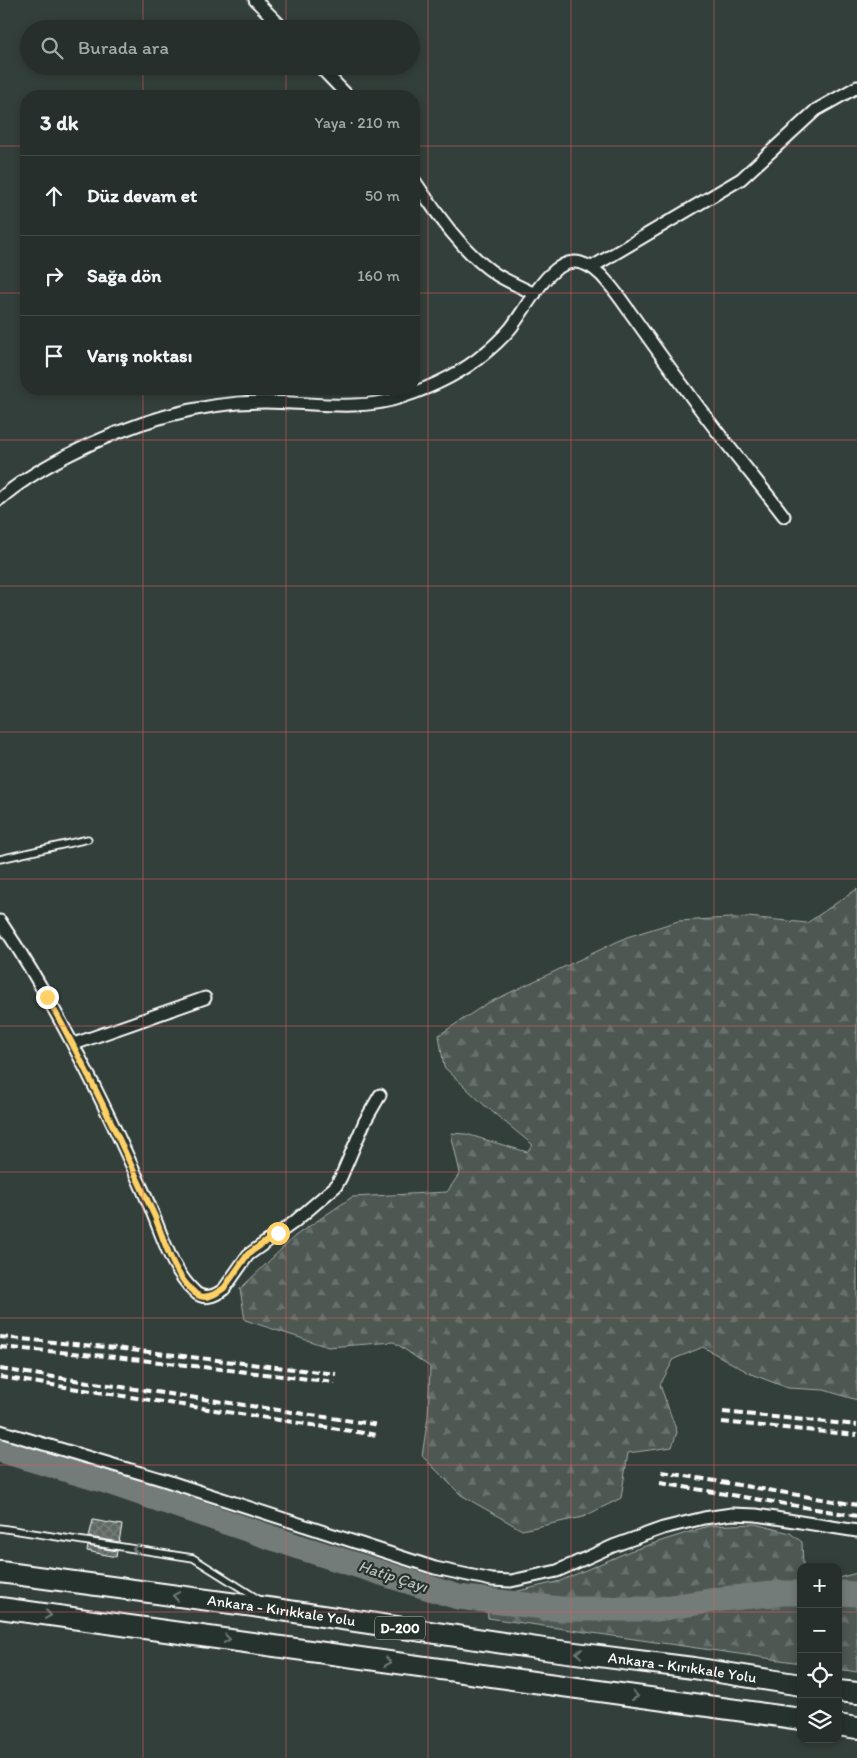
<!DOCTYPE html>
<html lang="tr">
<meta charset="utf-8">
<style>
:root{--surface:#262f2c;--page:#2e3734;--text:#f1f3f6;--muted:#a4a9a9;--line:#424a48}
body{margin:0;font-family:Itim,sans-serif;background:var(--page);color:var(--text)}
.controls{position:absolute;right:15px;bottom:15px;display:grid;overflow:hidden;border-radius:10px;box-shadow:0 2px 8px #0003}
.controls button{width:45px;height:45px;display:grid;place-items:center;padding:0;border:0;border-bottom:1px solid var(--line);background:var(--surface);color:var(--text);font:25px sans-serif}
.stop{position:absolute;width:15px;height:15px;margin:-11px;border:4px solid #ffd166;border-radius:50%;background:#fff}
.stop.end{background:#ffd166;border-color:#fff;box-shadow:0 1px 5px #0008}
.list{margin:0;padding:0;list-style:none}
h2{display:flex;justify-content:space-between;align-items:center;height:65px;margin:0;padding:0 20px;font-size:21px}
h2 small{font-size:16px;font-weight:400;color:var(--muted)}
.list li{display:grid;grid-template-columns:32px 1fr auto;gap:15px;align-items:center;box-sizing:border-box;height:80px;padding:0 20px;border-top:1px solid var(--line)}
.list b{display:block;font-size:19px;white-space:nowrap}
.list em{font-size:16px;font-style:normal;color:var(--muted)}
.icon{flex:none;width:28px;height:28px;fill:none;stroke:currentColor;stroke-width:2;stroke-linecap:round;stroke-linejoin:round}
.map{position:relative;flex:none;width:857px;height:1758px;overflow:hidden}
.search{position:absolute;background:var(--surface);box-shadow:0 2px 8px #0003;left:20px;top:20px;width:400px;height:55px;display:flex;align-items:center;gap:12px;box-sizing:border-box;padding:0 18px;border-radius:28px;color:var(--muted);font-size:19px}
.panel{position:absolute;background:var(--surface);box-shadow:0 2px 8px #0003;left:20px;top:90px;width:400px;height:305px;border-radius:20px}
.map>svg:first-child{display:block}
.forest{fill:url(#forest-firs);stroke:#a6aca9}
.lines{fill:none;stroke-linecap:round;stroke-linejoin:round}
.river{stroke:#737b78;stroke-width:25}
.building{fill:url(#building-cross-hatch);stroke:#fff}
.lane-casing{stroke:#fff;stroke-width:9}
.street-casing{stroke:#fff;stroke-width:15}
.highway-casing{stroke:#fff;stroke-width:24}
.lane{stroke:#26332d;stroke-width:5.5}
.street{stroke:#26332d;stroke-width:11}
.highway{stroke:#26332d;stroke-width:20}
.rail{stroke:#fff;stroke-width:4;stroke-dasharray:8 4;stroke-linecap:butt}
.oneway{stroke:#727a76}
.route{stroke:#ffd166;stroke-width:6}
.grid{fill:none;stroke:#e05e5e;stroke-width:1;stroke-opacity:0.55}
.labels{text-anchor:middle;dominant-baseline:central;stroke-width:4.5;stroke-linejoin:round;paint-order:stroke}
.shield{fill:#26332d;stroke:#bec2c0;stroke-width:1}
.shield-label{font-size:14px;font-weight:bold;fill:#fff}
.street-label{font-size:15px;fill:#fff;stroke:#26332d}
.water-label{font-size:16px;font-style:italic;fill:#b9bdbc;stroke:#26332d}
</style>
<div class="map">
<svg width="857" height="1758" viewBox="0 0 857 1758">
<defs>
<pattern id="forest-firs" width="22" height="20" patternUnits="userSpaceOnUse" patternTransform="scale(1.25)"><rect width="22" height="20" fill="#4d5853"/><path d="M5 1l3.5 6h-7zM16 11l3.5 6h-7z" fill="#68716d"/></pattern>
<pattern id="building-cross-hatch" width="8" height="8" patternUnits="userSpaceOnUse" patternTransform="scale(1.25)"><rect width="8" height="8" fill="#5f6964"/><path d="M0 0l8 8M0 8l8-8" fill="none" stroke="#77807b"/></pattern>
</defs>
<rect width="100%" height="100%" fill="#333f3a"/>
<filter id="ink" filterUnits="userSpaceOnUse"><feTurbulence type="fractalNoise" baseFrequency=".02" numOctaves="2"/><feDisplacementMap in="SourceGraphic" scale="10" xChannelSelector="R" yChannelSelector="G"/><feConvolveMatrix kernelMatrix="1 2 1 2 8 2 1 2 1" color-interpolation-filters="sRGB"/></filter>
<g filter="url(#ink)">
<!-- forest -->
<path class="forest" d="M857 889V1400L824 1390 788 1388 751 1374 703 1347 674 1359 660 1385 677 1432 672 1447 628 1453 621 1498 583 1517 522 1530 461 1495 422 1456 428 1417 430 1367 394 1342 328 1347 245 1320 240 1289 295 1236 352 1197 447 1192 460 1173 451 1133 466 1134 527 1152 533 1145 484 1105 444 1067 439 1035 486 1004 627 937 678 921 748 917 807 923Z
M755 1524 790 1533 802 1542 803 1567H801V1663L488 1618 487 1607 502 1595 560 1581 630 1551 708 1526Z
M857 1573V1672L838 1669V1578Z"/>
<g class="lines">
<!-- river -->
<path class="river" d="M0 1450 102 1480 299 1547 458 1597 560 1609H658L722 1599 783 1593H801
M838 1593 857 1594"/>
</g>
<!-- building -->
<path class="building" d="M93 1520 122 1525 119 1542 89 1537Z
M88 1546 117 1551 116 1557 87 1551Z"/>
<g class="lines">
<defs>
<path id="lane" d="M0 859 88 839
M0 1528 193 1558 260 1600"/>
<path id="street" d="M255 0 284 29
M319 66 348 96
M414 180C437 214 462 252 497 275 509 282 522 288 535 294
M592 267 741 179 816 110 857 87
M0 499C20 481 43 468 66 456 128 424 194 402 265 402 310 402 358 412 402 397 432 387 461 374 485 353 494 346 502 338 510 329 526 310 551 254 581 263 593 266 601 274 608 283 618 294 626 307 635 319 652 343 669 367 687 391 717 434 752 474 784 516
M0 921C50 995 90 1074 127 1155 136 1175 145 1194 153 1214 164 1241 173 1271 194 1291 203 1301 215 1296 224 1289L248 1255 293 1223 336 1186 341 1177 365 1121 380 1095
M74 1044 205 998
M0 1431 164 1480 435 1568 492 1580 511 1581 557 1571 613 1546 663 1528 704 1518 732 1514 756 1515 857 1531"/>
<g id="highway">
<path id="s1" d="M0 1572 275 1609 544 1649 693 1668 801 1685"/>
<path d="M0 1608 801 1719"/>
<path d="M838 1691 857 1693"/>
<path d="M838 1725 857 1728"/>
</g>
</defs>
<!-- lane casing -->
<use href="#lane" class="lane-casing"/>
<!-- street casing -->
<use href="#street" class="street-casing"/>
<!-- highway casing -->
<use href="#highway" class="highway-casing"/>
<!-- lane -->
<use href="#lane" class="lane"/>
<!-- street -->
<use href="#street" class="street"/>
<!-- highway -->
<use href="#highway" class="highway"/>
<!-- rail -->
<path class="rail" d="M0 1337 106 1347 336 1374
M0 1347 106 1356 335 1382
M0 1369 379 1425
M0 1377 377 1435
M723 1412 857 1425
M722 1422 857 1435
M662 1472 857 1505
M660 1483 857 1516"/>
</g>
<!-- one-way arrows -->
<defs><path id="oneway-chevron" d="M-2-3.5L2.5 0L-2 3.5" fill="none" stroke-width="1.6" stroke-linecap="round" stroke-linejoin="round" transform="scale(1.25)"/></defs>
<g class="oneway">
<use href="#oneway-chevron" transform="translate(136 1549) rotate(-171)"/>
<use href="#oneway-chevron" transform="translate(176 1596) rotate(-172)"/>
<use href="#oneway-chevron" transform="translate(48 1615) rotate(8)"/>
<use href="#oneway-chevron" transform="translate(227 1639) rotate(8)"/>
<use href="#oneway-chevron" transform="translate(579 1653) rotate(-173)"/>
<use href="#oneway-chevron" transform="translate(388 1662) rotate(8)"/>
<use href="#oneway-chevron" transform="translate(635 1696) rotate(7)"/>
</g>
</g>
<g class="lines" filter="url(#ink)">
<!-- route -->
<path class="route" d="M47 997C78 1052 105 1108 131 1165 139 1182 147 1200 155 1217 165 1243 174 1276 196 1294 205 1301 216 1294 224 1288L248 1254 278 1233"/>
</g>
<!-- grid -->
<path class="grid" d="M143 0V29M286 0V29M428 0V1758M571 0V1758M714 0V1758M143 66V96M286 66V96M0 146H26M414 146H857M0 293H26M414 293H857M143 389V1758M286 389V1758M0 440H857M0 586H857M0 732H857M0 879H857M0 1026H857M0 1172H857M0 1318H857M0 1465H857M0 1612H801M838 1612H857"/>
<g class="labels">
<!-- shield labels -->
<rect class="shield" x="375" y="1616.5" width="50" height="23" rx="4"/>
<g class="shield-label">
<text x="400" y="1628">D-200</text>
</g>
<!-- street labels -->
<g class="street-label">
<text stroke="none"><textPath href="#s1" startOffset="284">Ankara - Kırıkkale Yolu</textPath></text>
<text stroke="none"><textPath href="#s1" startOffset="689">Ankara - Kırıkkale Yolu</textPath></text>
</g>
<!-- water labels -->
<g class="water-label">
<text transform="translate(393 1576) rotate(18)">Hatip Çayı</text>
</g>
</g>
</svg>
<div class="controls">
<button>+</button>
<button>−</button>
<button><svg class="icon" aria-label="locate" viewBox="0 0 24 24"><circle cx="12" cy="12" r="6"/><path d="M12 2v4M12 18v4M2 12h4M18 12h4"/></svg></button>
<button><svg class="icon" aria-label="layers" viewBox="0 0 24 24"><path d="M12 4l9 5-9 5-9-5zM3 14l9 5 9-5"/></svg></button>
</div>
<div class="stop" style="left:278px;top:1233px"></div>
<div class="stop end" style="left:47px;top:997px"></div>
<div class="search"><svg class="icon" aria-label="search" viewBox="0 0 24 24"><circle cx="10" cy="10" r="6"/><path d="M15 15l6 6"/></svg>Burada ara</div>
<section class="panel">
<h2>3 dk<small>Yaya · 210 m</small></h2>
<ul class="list">
<li><svg class="icon" aria-label="ahead" viewBox="0 0 24 24"><path d="M12 20V5M6 11l6-6 6 6"/></svg><div><b>Düz devam et</b></div><em>50 m</em></li>
<li><svg class="icon" aria-label="right" viewBox="0 0 24 24"><path d="M7 20v-9h11M14 6l5 5-5 5"/></svg><div><b>Sağa dön</b></div><em>160 m</em></li>
<li><svg class="icon" aria-label="arrive" viewBox="0 0 24 24"><path d="M6 21V4h12l-3 4 3 4H6"/></svg><div><b>Varış noktası</b></div></li>
</ul>
</section>
</div>
